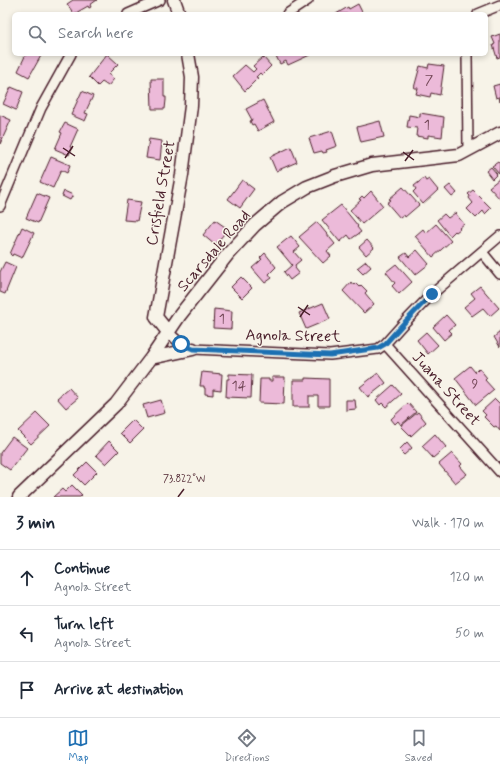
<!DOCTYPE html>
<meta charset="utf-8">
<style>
:root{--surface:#fff;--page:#f2f2f3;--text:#1f2937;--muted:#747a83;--line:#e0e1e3;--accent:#1f6fb2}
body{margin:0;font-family:Mynerve,sans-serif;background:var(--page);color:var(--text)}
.stop{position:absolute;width:12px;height:12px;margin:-9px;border:3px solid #1f6fb2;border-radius:50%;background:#fff}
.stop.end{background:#1f6fb2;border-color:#fff;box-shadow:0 1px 4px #0008}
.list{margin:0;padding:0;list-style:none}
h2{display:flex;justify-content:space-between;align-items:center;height:52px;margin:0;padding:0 16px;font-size:17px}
h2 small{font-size:13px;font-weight:400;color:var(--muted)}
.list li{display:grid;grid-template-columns:26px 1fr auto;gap:12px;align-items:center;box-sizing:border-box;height:56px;padding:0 16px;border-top:1px solid var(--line)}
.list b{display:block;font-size:15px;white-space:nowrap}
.list p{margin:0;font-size:13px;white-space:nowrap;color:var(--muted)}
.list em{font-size:13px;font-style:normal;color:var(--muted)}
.icon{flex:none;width:22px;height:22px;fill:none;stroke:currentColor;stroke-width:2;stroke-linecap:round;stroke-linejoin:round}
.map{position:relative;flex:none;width:500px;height:497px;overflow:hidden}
.search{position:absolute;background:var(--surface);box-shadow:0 2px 6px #0003;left:12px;right:12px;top:12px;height:44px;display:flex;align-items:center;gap:10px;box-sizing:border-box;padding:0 14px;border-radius:6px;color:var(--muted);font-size:15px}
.sheet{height:220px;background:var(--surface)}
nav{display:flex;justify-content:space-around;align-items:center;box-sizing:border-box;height:56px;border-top:1px solid var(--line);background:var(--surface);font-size:11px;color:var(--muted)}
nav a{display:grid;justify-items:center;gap:2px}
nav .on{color:var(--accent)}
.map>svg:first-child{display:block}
.building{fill:#ecbad9;stroke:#4a1f2b}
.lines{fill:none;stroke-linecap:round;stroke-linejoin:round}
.street-casing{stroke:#4a1f2b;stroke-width:12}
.secondary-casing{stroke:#4a1f2b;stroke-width:15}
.street{stroke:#f7f3e8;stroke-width:9}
.secondary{stroke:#f7f3e8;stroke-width:12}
.route{stroke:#1f6fb2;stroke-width:5}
.ticks{fill:none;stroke:#4a1f2b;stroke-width:1.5}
.labels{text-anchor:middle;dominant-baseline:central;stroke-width:3;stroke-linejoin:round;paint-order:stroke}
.number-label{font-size:14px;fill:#724656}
.street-label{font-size:16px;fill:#4a1f2b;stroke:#f7f3e8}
.ticks-label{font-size:10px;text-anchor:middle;fill:#4a1f2b;stroke:#f7f3e8;stroke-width:3;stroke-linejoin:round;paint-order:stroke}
</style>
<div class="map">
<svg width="500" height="497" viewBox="0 0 500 497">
<rect width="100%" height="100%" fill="#f7f3e8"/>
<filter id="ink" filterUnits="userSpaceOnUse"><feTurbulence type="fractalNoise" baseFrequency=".025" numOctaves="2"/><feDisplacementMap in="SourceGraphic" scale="8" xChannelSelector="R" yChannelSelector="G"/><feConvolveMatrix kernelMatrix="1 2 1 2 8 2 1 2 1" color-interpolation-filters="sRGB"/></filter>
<g filter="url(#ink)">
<!-- building -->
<path class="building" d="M73 0H97L90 5 91 7 89 8 88 6 74 14 67 4Z
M358 4 363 14H336L348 7 349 9Z
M500 34V57L497 58 493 45 495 44 492 37Z
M26 54H42L29 77 18 71Z
M107 54 118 64 108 74 114 79 108 86 102 82 98 86 89 77Z
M275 54H312L288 65 286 61 280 64Z
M263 57 271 66 262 75 260 73 256 77 258 78 245 91 233 76 245 65 253 72 256 69 253 66Z
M429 64 444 66 440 95 431 93 430 97 416 94 418 88H414L420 66 428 68Z
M151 79H164V97H166V100L165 109H152Z
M500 84V101L499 97 496 98 493 86Z
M11 87 23 92 16 110 3 104Z
M82 91 93 96 85 113 88 114 85 121 71 115Z
M263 100 274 122 258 131 254 124 252 125 250 121 252 120 246 109Z
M420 113 444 117 442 137 428 135V138L416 136 417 128 407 127 409 115 420 117Z
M0 115 11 120 0 144Z
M380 121 384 137 361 142 357 127Z
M65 123 78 129 70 147 72 148 69 155 55 149 62 133 60 132Z
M332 131 337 146 326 150 327 152 323 153 322 151 314 153 309 138Z
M149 139 162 141 160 160 146 158Z
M291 147 297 162 276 171 270 157Z
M51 157 70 165 67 173 61 170 53 188 40 182Z
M498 162 500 164 499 174 492 166Z
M491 167 497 174 492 179 486 171Z
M424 178 426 181 429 179 438 190 423 204 413 192 416 189 414 186Z
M499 179 500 180V199L489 187Z
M242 180 254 189 240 208 228 199Z
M450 185 457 193 452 197 445 189Z
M403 187 419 205 405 217 404 215 400 218 387 203 391 200 389 199Z
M473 190 491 208 485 214 483 211 476 218 467 209 473 203 469 198 470 196 468 194Z
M64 191 73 195 70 200 62 196Z
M371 191 383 206 362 224 350 210 361 200 359 199 362 196 364 198Z
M37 193 49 198 38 223 26 218Z
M127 200 141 202 137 221 124 220Z
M341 205 358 226 357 227 361 232 351 239 348 235 340 242 322 220Z
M455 213 464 224 459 228 460 229 456 232 455 231 450 236 437 220 444 214 448 218Z
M215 220 228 229 215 245 203 235Z
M317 222 335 244 327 251 331 256 323 263 299 237Z
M436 224 451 241 433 257 415 236 423 229 426 233Z
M22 227 34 233 22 258 13 254 12 256 10 254Z
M291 236 300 247 294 252 301 260 295 265 296 267 295 268 299 273 290 280 284 272 292 265 277 247Z
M367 240 374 248 366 255 359 247Z
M417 250 429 264 415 275 400 257 406 253 409 257Z
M265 253 276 267 269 274 272 278 265 283 252 268 259 262 262 259 260 258Z
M366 261 371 267 363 274 357 268Z
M5 262 16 267 5 294 0 292V272Z
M396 264 412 282 399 294 392 286 395 283 386 272Z
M241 277 252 288 242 298 231 287Z
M351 282 353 285 355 283 359 287 361 285 367 291 365 293 374 304 364 313 343 291Z
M480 286 499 308 490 316 483 308 472 316 464 307 475 298 471 293Z
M323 303 330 319 306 329 299 313Z
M214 309 232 311 231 329 213 328Z
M446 315 455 325 449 330 452 333 444 340 433 327Z
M426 332 438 345 428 354 417 340Z
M500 332V347L494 337Z
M470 366 475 372 479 368 487 378 485 380 494 390 476 405 455 378Z
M202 372 222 374 221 390 213 389V395L205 394V388H204V386H200Z
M378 373 386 383 368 397 360 387Z
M229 374 252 375 251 398 226 397 227 379H229Z
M272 377H285L284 404 259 403 260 379H269V381H272Z
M305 378 329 379V406H318V396H309V407H293V380H305Z
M393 385 401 394 386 407 382 403 380 405 376 400Z
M69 388 78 398 66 408 57 398Z
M495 399 500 404V431L496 426 494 427 484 417 486 415 482 411Z
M161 400 165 413 147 418 143 405Z
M346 400H355L356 409 346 410Z
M408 403 416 412 401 425 398 421 395 424 391 419Z
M418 412 426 422 411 436 401 426Z
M37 413 50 426 31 444 18 431Z
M133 420 143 430 130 443 120 433Z
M435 434 446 447 433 458 422 446Z
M12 437 27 448 10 470 0 463V453Z
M109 441 119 451 106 464 96 455Z
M407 442 412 448 404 455 399 450Z
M452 453 462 464 460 466 467 474 455 483 439 464Z
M87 462 97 472 84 485 74 475Z
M72 485 82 495 80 497H53L62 489 65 492Z"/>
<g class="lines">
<defs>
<path id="street" d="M128 14 160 0
M287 14 308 0
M478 14 500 5
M467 54 468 150
M0 206 41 108 71 54
M482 252 500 274
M168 332 181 344 193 349 330 355 378 349 385 344 403 324 432 294 500 236
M385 344 500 472"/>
<path id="secondary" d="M174 0 179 14
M168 332 156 317 182 175 191 106 192 77 188 54
M151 358 193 349
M19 497 116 404 151 358 180 315 228 254 255 225 282 202 307 187 335 176 372 165 459 155 500 133"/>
</defs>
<!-- street casing -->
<use href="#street" class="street-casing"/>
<!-- secondary casing -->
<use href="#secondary" class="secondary-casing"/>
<!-- street -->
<use href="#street" class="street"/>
<!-- secondary -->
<use href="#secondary" class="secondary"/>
</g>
</g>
<g class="lines" filter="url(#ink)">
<!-- route -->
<path class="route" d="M181 344 193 349 330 355 378 348 385 344 403 324 432 294"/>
</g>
<!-- ticks -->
<path class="ticks" d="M63 148 75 156M403 152 414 160M65 158 73 146M405 161 413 150M298 307 310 315M300 317 308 305M178 497 184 489"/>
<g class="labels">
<!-- number labels -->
<g class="number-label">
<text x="429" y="80">7</text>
<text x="427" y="125">1</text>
<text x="222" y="319">1</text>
<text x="475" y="384">9</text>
<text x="239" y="386">14</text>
</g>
<!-- street labels -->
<g class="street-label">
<text transform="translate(161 193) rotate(-80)">Crisfield Street</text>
<text transform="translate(214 251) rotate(-49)">Scarsdale Road</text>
<text transform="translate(293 336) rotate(1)">Agnola Street</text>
<text transform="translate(446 389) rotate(48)">Juana Street</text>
</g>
</g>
<g class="ticks-label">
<text x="184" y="482">73.822°W</text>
</g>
</svg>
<div class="stop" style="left:181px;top:344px"></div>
<div class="stop end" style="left:432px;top:294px"></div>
<div class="search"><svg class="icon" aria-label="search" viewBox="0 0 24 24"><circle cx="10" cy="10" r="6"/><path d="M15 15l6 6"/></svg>Search here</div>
</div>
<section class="sheet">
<h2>3 min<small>Walk · 170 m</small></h2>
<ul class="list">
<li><svg class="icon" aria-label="ahead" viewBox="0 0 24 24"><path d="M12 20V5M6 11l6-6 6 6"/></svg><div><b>Continue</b><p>Agnola Street</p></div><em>120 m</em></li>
<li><svg class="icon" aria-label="left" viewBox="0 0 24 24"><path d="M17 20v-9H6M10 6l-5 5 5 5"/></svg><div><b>Turn left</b><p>Agnola Street</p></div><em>50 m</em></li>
<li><svg class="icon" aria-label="arrive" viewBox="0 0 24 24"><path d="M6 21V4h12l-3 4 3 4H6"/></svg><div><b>Arrive at destination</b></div></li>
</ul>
</section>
<nav>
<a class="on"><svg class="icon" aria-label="map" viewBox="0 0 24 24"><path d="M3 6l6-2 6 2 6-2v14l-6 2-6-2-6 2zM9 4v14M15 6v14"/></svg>Map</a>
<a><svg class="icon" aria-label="directions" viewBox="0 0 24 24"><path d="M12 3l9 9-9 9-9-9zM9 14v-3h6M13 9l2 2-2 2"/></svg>Directions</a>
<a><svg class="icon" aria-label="saved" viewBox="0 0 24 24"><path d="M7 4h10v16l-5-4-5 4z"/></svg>Saved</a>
</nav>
